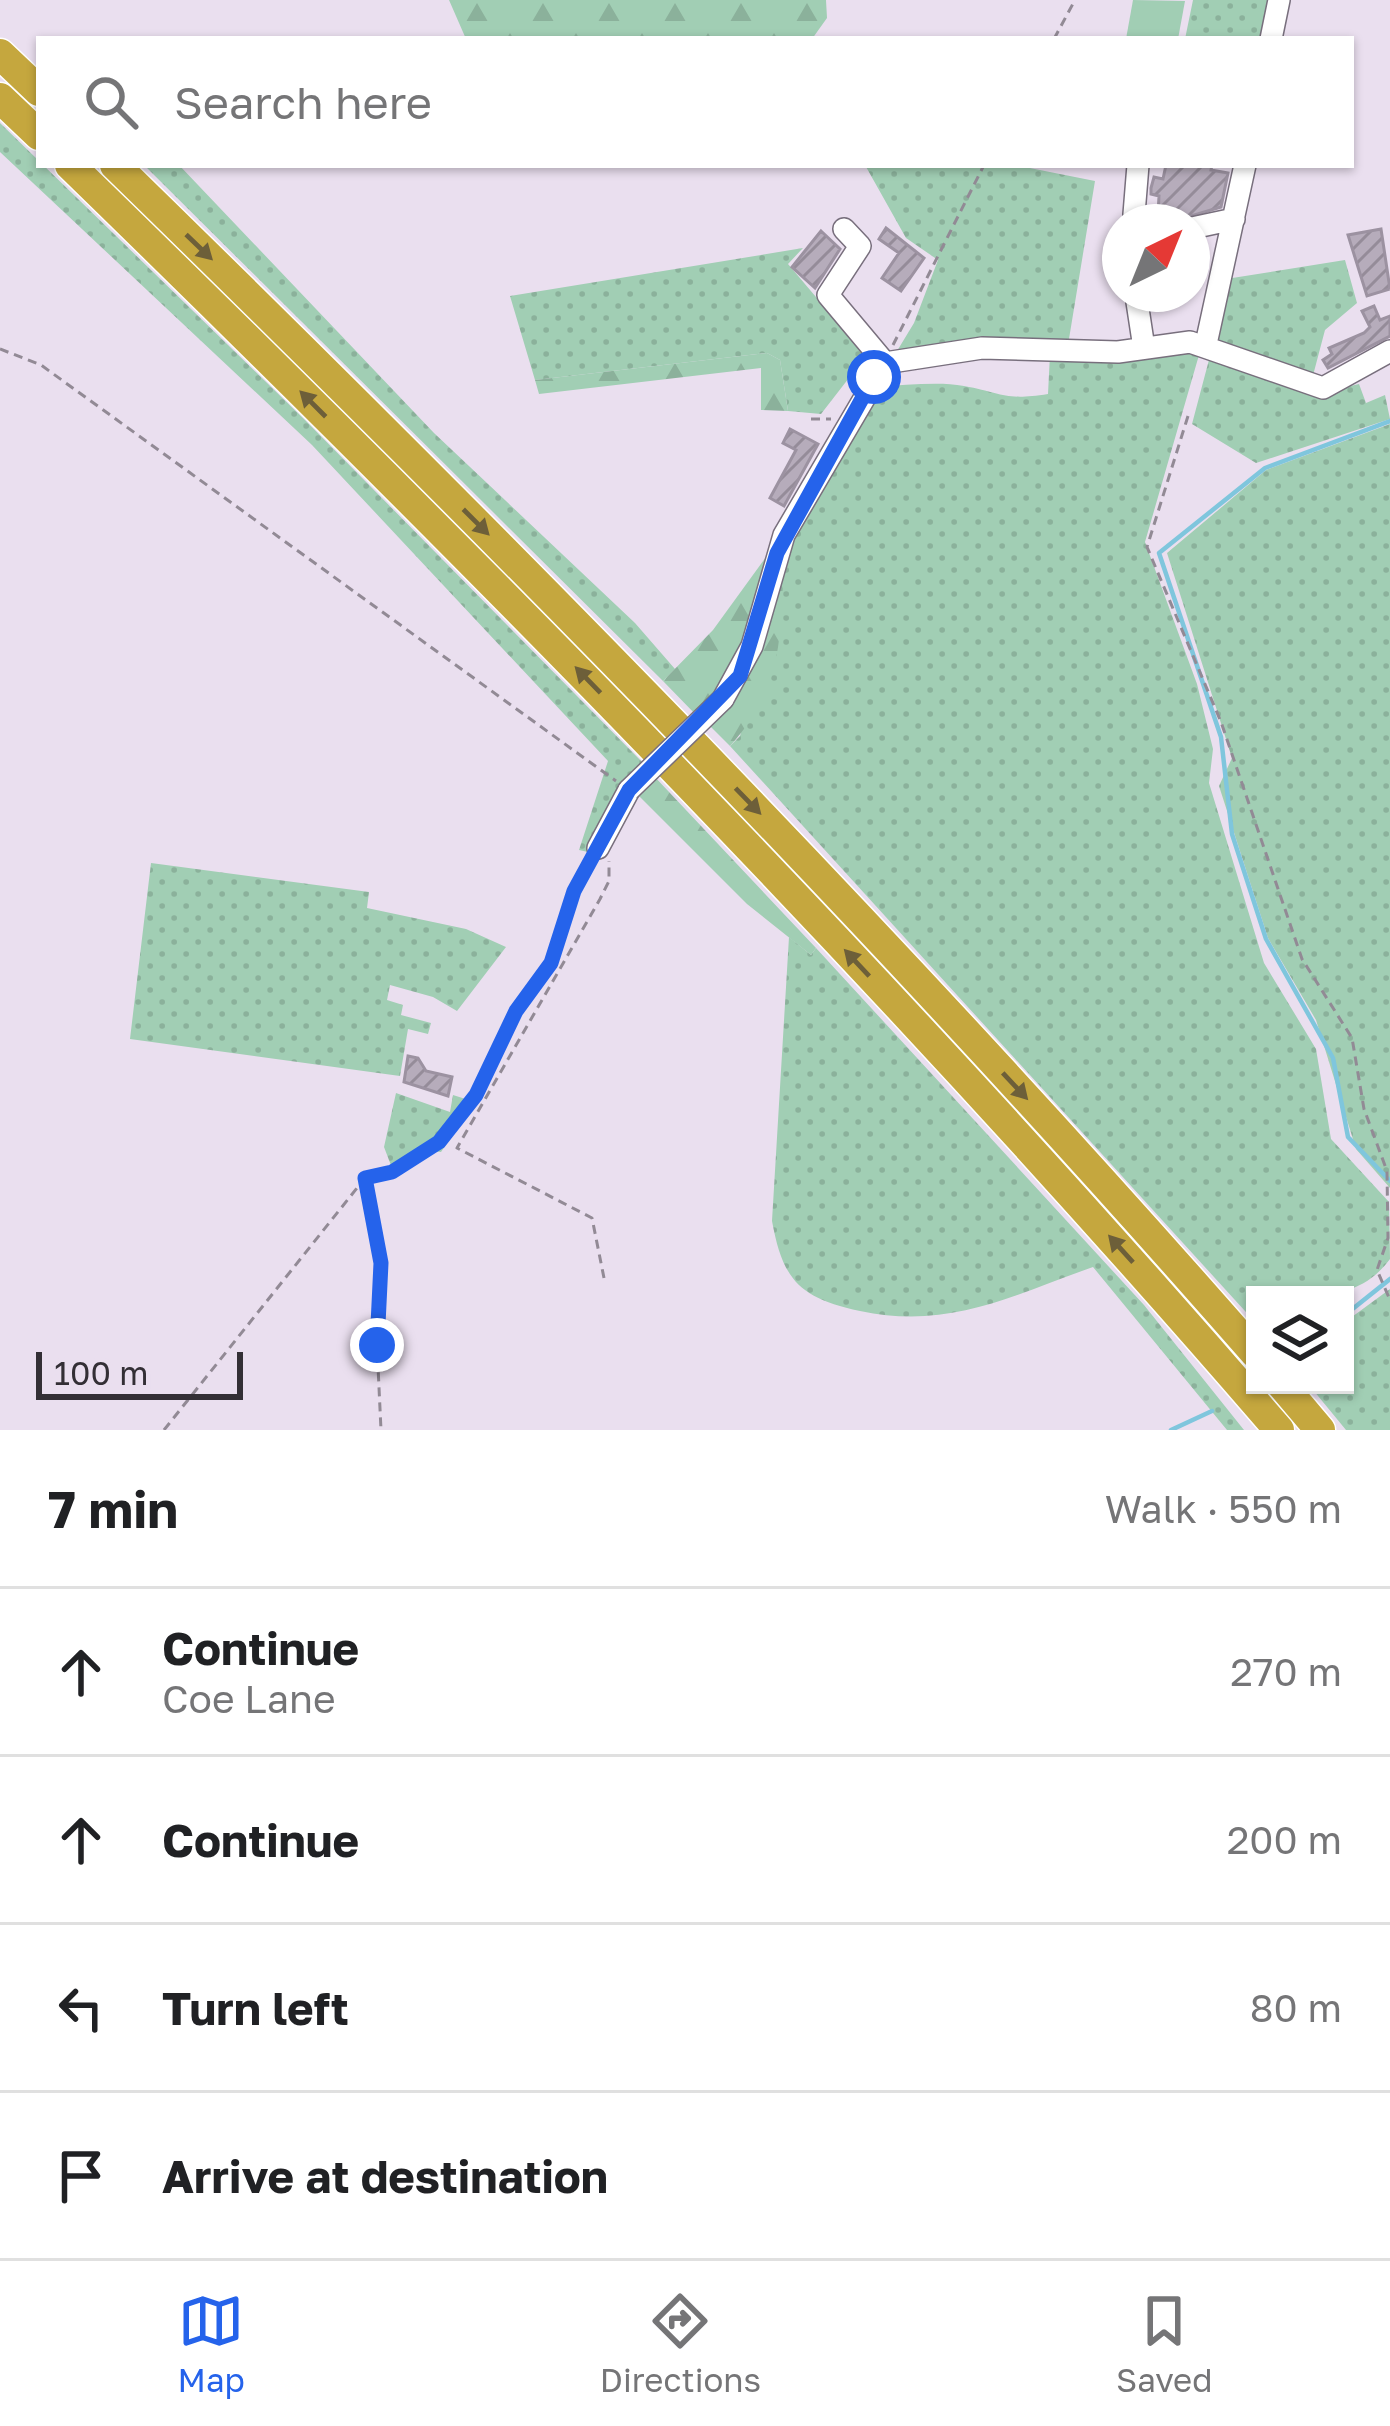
<!DOCTYPE html>
<meta charset="utf-8">
<style>
:root{--surface:#fff;--page:#f2f2f2;--text:#202124;--muted:#757577;--line:#e0e0e0;--accent:#2563eb}
body{margin:0;font-family:"Golos Text",sans-serif;background:var(--page);color:var(--text)}
.controls{position:absolute;right:36px;bottom:36px;display:grid;overflow:hidden;border-radius:0px;box-shadow:0 3px 9px #0004}
.controls button{width:108px;height:108px;display:grid;place-items:center;padding:0;border:0;border-bottom:3px solid var(--line);background:var(--surface);color:var(--text);font:60px sans-serif}
.compass{position:absolute;left:1102px;top:204px;width:108px;height:108px;border-radius:50%;background:var(--surface);box-shadow:0 3px 9px #0004;rotate:43deg}
.scale{position:absolute;left:36px;bottom:30px;width:207px;box-sizing:border-box;padding-left:12px;border:6px solid #332f35;border-top:0;font-size:33px;line-height:42px;white-space:nowrap;color:#332f35;-webkit-text-stroke:9px #eadfef;paint-order:stroke}
.stop{position:absolute;width:36px;height:36px;margin:-27px;border:9px solid #2563eb;border-radius:50%;background:#fff}
.stop.end{background:#2563eb;border-color:#fff;box-shadow:0 3px 12px #0008}
.list{margin:0;padding:0;list-style:none}
h2{display:flex;justify-content:space-between;align-items:center;height:156px;margin:0;padding:0 48px;font-size:51px}
h2 small{font-size:39px;font-weight:400;color:var(--muted)}
.list li{display:grid;grid-template-columns:78px 1fr auto;gap:36px;align-items:center;box-sizing:border-box;height:168px;padding:0 48px;border-top:3px solid var(--line)}
.list b{display:block;font-size:45px;white-space:nowrap}
.list p{margin:0;font-size:39px;white-space:nowrap;color:var(--muted)}
.list em{font-size:39px;font-style:normal;color:var(--muted)}
.icon{flex:none;width:66px;height:66px;fill:none;stroke:currentColor;stroke-width:2;stroke-linecap:round;stroke-linejoin:round}
.map{position:relative;flex:none;width:1390px;height:1430px;overflow:hidden}
.search{position:absolute;background:var(--surface);box-shadow:0 3px 9px #0004;left:36px;right:36px;top:36px;height:132px;display:flex;align-items:center;gap:30px;box-sizing:border-box;padding:0 42px;border-radius:0px;color:var(--muted);font-size:45px}
.sheet{height:828px;background:var(--surface)}
nav{display:flex;justify-content:space-around;align-items:center;box-sizing:border-box;height:168px;border-top:3px solid var(--line);background:var(--surface);font-size:33px;color:var(--muted)}
nav a{display:grid;justify-items:center;gap:6px}
nav .on{color:var(--accent)}
.map>svg:first-child{display:block}
.green{fill:url(#green-dots)}
.forest{fill:url(#forest-firs)}
.pitch{fill:#a1ceb4}
.lines{fill:none;stroke-linecap:round;stroke-linejoin:round}
.stream{stroke:#7fc6dd;stroke-width:4.5}
.building{fill:url(#building-hatch);stroke:#9c92a1;stroke-width:3}
.minor-casing{stroke:#786f7d;stroke-width:24}
.highway-casing{stroke:#fff;stroke-width:33}
.path{stroke:#928a95;stroke-width:3;stroke-dasharray:9 6;stroke-linecap:butt}
.minor{stroke:#fff;stroke-width:21}
.highway{stroke:#c5a73e;stroke-width:30}
.minor-bridge-casing{stroke:#786f7d;stroke-width:24;stroke-linecap:butt}
.minor-bridge{stroke:#fff;stroke-width:21}
.oneway{fill:#6d5f39}
.route{stroke:#2563eb;stroke-width:15}
</style>
<div class="map">
<svg width="1390" height="1430" viewBox="0 0 1390 1430">
<defs>
<pattern id="green-dots" width="8" height="8" patternUnits="userSpaceOnUse" patternTransform="scale(3)"><rect width="8" height="8" fill="#a1ceb4"/><path d="M2 2h.1M6 6h.1" fill="none" stroke="#8bb19b" stroke-width="1.8" stroke-linecap="round"/></pattern>
<pattern id="forest-firs" width="22" height="20" patternUnits="userSpaceOnUse" patternTransform="scale(3)"><rect width="22" height="20" fill="#a1ceb4"/><path d="M5 1l3.5 6h-7zM16 11l3.5 6h-7z" fill="#8bb19b"/></pattern>
<pattern id="building-hatch" width="6" height="6" patternUnits="userSpaceOnUse" patternTransform="scale(3)"><rect width="6" height="6" fill="#b6acbb"/><path d="M-1 1l2-2M0 6l6-6M5 7l2-2" fill="none" stroke="#958c99"/></pattern>
</defs>
<rect width="100%" height="100%" fill="#eadfef"/>
<!-- green -->
<path class="green" d="M1193 0H1275L1266 39H1185Z
M0 123 305 420 646 766 604 821 588 852 579 850 608 761 312 445 0 152Z
M144 165H179L434 433 635 623 675 669 663 681Z
M865 165H1015L1095 181 1068 345 894 356 914 323 938 260 906 238Z
M803 248 788 264 866 356 821 414 788 411 780 360 767 353 535 380 510 296Z
M1345 260 1357 303 1325 330 1311 383 1215 338 1226 279Z
M1180 348 1199 355 1145 542 1197 684 1213 749 1209 783 1264 963 1316 1049 1331 1139 1389 1202 1390 1259C1356 1305 1307 1295 1255 1295V1322L730 746 740 736 785 556 878 386C905 386 937 381 964 386 1003 393 1004 401 1048 394L1050 354Z
M1210 356 1312 395 1359 384 1366 403 1385 395 1390 419 1256 463 1192 424Z
M1390 424V1188L1356 1149 1316 1020 1268 938 1219 786 1232 758 1167 553 1266 470Z
M151 863 369 892 367 908 466 929 506 947 457 1011 433 997 390 985 387 1000 403 1005 401 1015 431 1023 428 1034 408 1029 400 1076 130 1039Z
M789 937 811 955 816 948 1144 1305 1244 1430H1227L1093 1267C1011 1296 949 1330 860 1311 800 1298 783 1281 772 1221Z
M396 1093 450 1112 453 1095 475 1102 441 1152 421 1150 392 1168 384 1147Z
M1390 1289V1430H1346L1309 1385H1345V1322Z"/>
<!-- forest -->
<path class="forest" d="M449 0H826L827 18 812 39H466Z
M767 353 780 360 788 411 761 410V368L539 394 535 380Z
M766 557 749 646 698 717 663 681 713 630Z
M784 566C779 642 784 686 730 746L708 724Z
M653 775 816 948 811 955 747 904 635 792Z"/>
<!-- pitch -->
<path class="pitch" d="M1133 0 1185 1 1178 39H1126Z"/>
<g class="lines">
<!-- stream -->
<path class="stream" d="M1390 421 1265 468 1159 553 1221 737 1232 834 1266 939 1333 1058 1348 1137 1390 1181
M1345 1315 1390 1279
M1171 1430 1212 1411"/>
</g>
<!-- building -->
<path class="building" d="M1166 165H1212L1211 170 1228 173 1221 207 1181 219 1158 214 1159 196 1151 194V188L1154 177 1163 179Z
M886 228 924 258 901 291 882 278 899 253 879 239Z
M1381 229 1390 289 1367 296 1348 235Z
M821 231 840 249 815 288 792 267Z
M1374 306 1380 320 1390 316V336L1328 368 1323 360 1332 354 1329 348 1364 333 1370 327 1362 311Z
M790 429 818 444 784 506 770 498 796 450 783 443Z
M408 1056 418 1058 426 1071 452 1077 448 1096 404 1082Z"/>
<g class="lines">
<defs>
<path id="minor" d="M1271 39 1279 0
M1138 165 1134 214 1146 222
M1192 228 1234 219
M844 229 860 246 828 295 885 363
M1206 344 1245 165
M1144 348 1137 302 1148 295
M723 699 752 646 784 535 885 363 982 348 1118 352 1190 342 1323 388 1390 351
M598 848 629 790"/>
<path id="highway" d="M0 54 39 91
M0 98 39 135
M70 165C488 572 898 988 1279 1430
M115 165C508 548 894 940 1255 1353
M1282 1385 1320 1430"/>
</defs>
<!-- minor casing -->
<use href="#minor" class="minor-casing"/>
<!-- highway casing -->
<use href="#highway" class="highway-casing"/>
<!-- path -->
<path class="path" d="M1054 39 1075 0
M893 345 984 165
M0 349 41 365 616 781
M1188 416 1147 547 1221 722 1302 959 1352 1038 1364 1109 1387 1171 1388 1238 1377 1270 1390 1300
M811 419H831
M365 1179 381 1263 377 1345 381 1430
M604 1278 592 1218 457 1148 600 899 609 881V861
M164 1430 365 1178 392 1172 439 1141 460 1118 516 1011 551 963 567 907 589 866"/>
<!-- minor -->
<use href="#minor" class="minor"/>
<!-- highway -->
<use href="#highway" class="highway"/>
<defs>
<path id="minor-bridge" d="M629 790 723 699"/>
</defs>
<!-- minor-bridge casing -->
<use href="#minor-bridge" class="minor-bridge-casing"/>
<!-- minor-bridge -->
<use href="#minor-bridge" class="minor-bridge"/>
</g>
<!-- one-way arrows -->
<defs><path id="oneway-solid" d="M-6-.8H1V-3.2L6.5 0L1 3.2V.8H-6Z" transform="scale(3)"/></defs>
<g class="oneway">
<use href="#oneway-solid" transform="translate(199 247) rotate(44)"/>
<use href="#oneway-solid" transform="translate(313 404) rotate(-135)"/>
<use href="#oneway-solid" transform="translate(476 522) rotate(45)"/>
<use href="#oneway-solid" transform="translate(588 680) rotate(-134)"/>
<use href="#oneway-solid" transform="translate(748 801) rotate(46)"/>
<use href="#oneway-solid" transform="translate(857 963) rotate(-133)"/>
<use href="#oneway-solid" transform="translate(1015 1086) rotate(47)"/>
<use href="#oneway-solid" transform="translate(1121 1249) rotate(-132)"/>
</g>
<g class="lines">
<!-- route -->
<path class="route" d="M377 1345 381 1263 365 1178 392 1172 439 1142 476 1095 516 1011 551 963 574 891 629 790 740 676 777 553 874 377"/>
</g>
</svg>
<div class="controls">
<button><svg class="icon" aria-label="layers" viewBox="0 0 24 24"><path d="M12 4l9 5-9 5-9-5zM3 14l9 5 9-5"/></svg></button>
</div>
<svg class="compass" viewBox="-18 -18 36 36"><path d="M0-13l5 13h-10z" fill="#e53935"/><path d="M0 13l5-13h-10z" fill="#757577"/></svg>
<div class="scale">100 m</div>
<div class="stop" style="left:874px;top:377px"></div>
<div class="stop end" style="left:377px;top:1345px"></div>
<div class="search"><svg class="icon" aria-label="search" viewBox="0 0 24 24"><circle cx="10" cy="10" r="6"/><path d="M15 15l6 6"/></svg>Search here</div>
</div>
<section class="sheet">
<h2>7 min<small>Walk · 550 m</small></h2>
<ul class="list">
<li><svg class="icon" aria-label="ahead" viewBox="0 0 24 24"><path d="M12 20V5M6 11l6-6 6 6"/></svg><div><b>Continue</b><p>Coe Lane</p></div><em>270 m</em></li>
<li><svg class="icon" aria-label="ahead" viewBox="0 0 24 24"><path d="M12 20V5M6 11l6-6 6 6"/></svg><div><b>Continue</b></div><em>200 m</em></li>
<li><svg class="icon" aria-label="left" viewBox="0 0 24 24"><path d="M17 20v-9H6M10 6l-5 5 5 5"/></svg><div><b>Turn left</b></div><em>80 m</em></li>
<li><svg class="icon" aria-label="arrive" viewBox="0 0 24 24"><path d="M6 21V4h12l-3 4 3 4H6"/></svg><div><b>Arrive at destination</b></div></li>
</ul>
</section>
<nav>
<a class="on"><svg class="icon" aria-label="map" viewBox="0 0 24 24"><path d="M3 6l6-2 6 2 6-2v14l-6 2-6-2-6 2zM9 4v14M15 6v14"/></svg>Map</a>
<a><svg class="icon" aria-label="directions" viewBox="0 0 24 24"><path d="M12 3l9 9-9 9-9-9zM9 14v-3h6M13 9l2 2-2 2"/></svg>Directions</a>
<a><svg class="icon" aria-label="saved" viewBox="0 0 24 24"><path d="M7 4h10v16l-5-4-5 4z"/></svg>Saved</a>
</nav>
